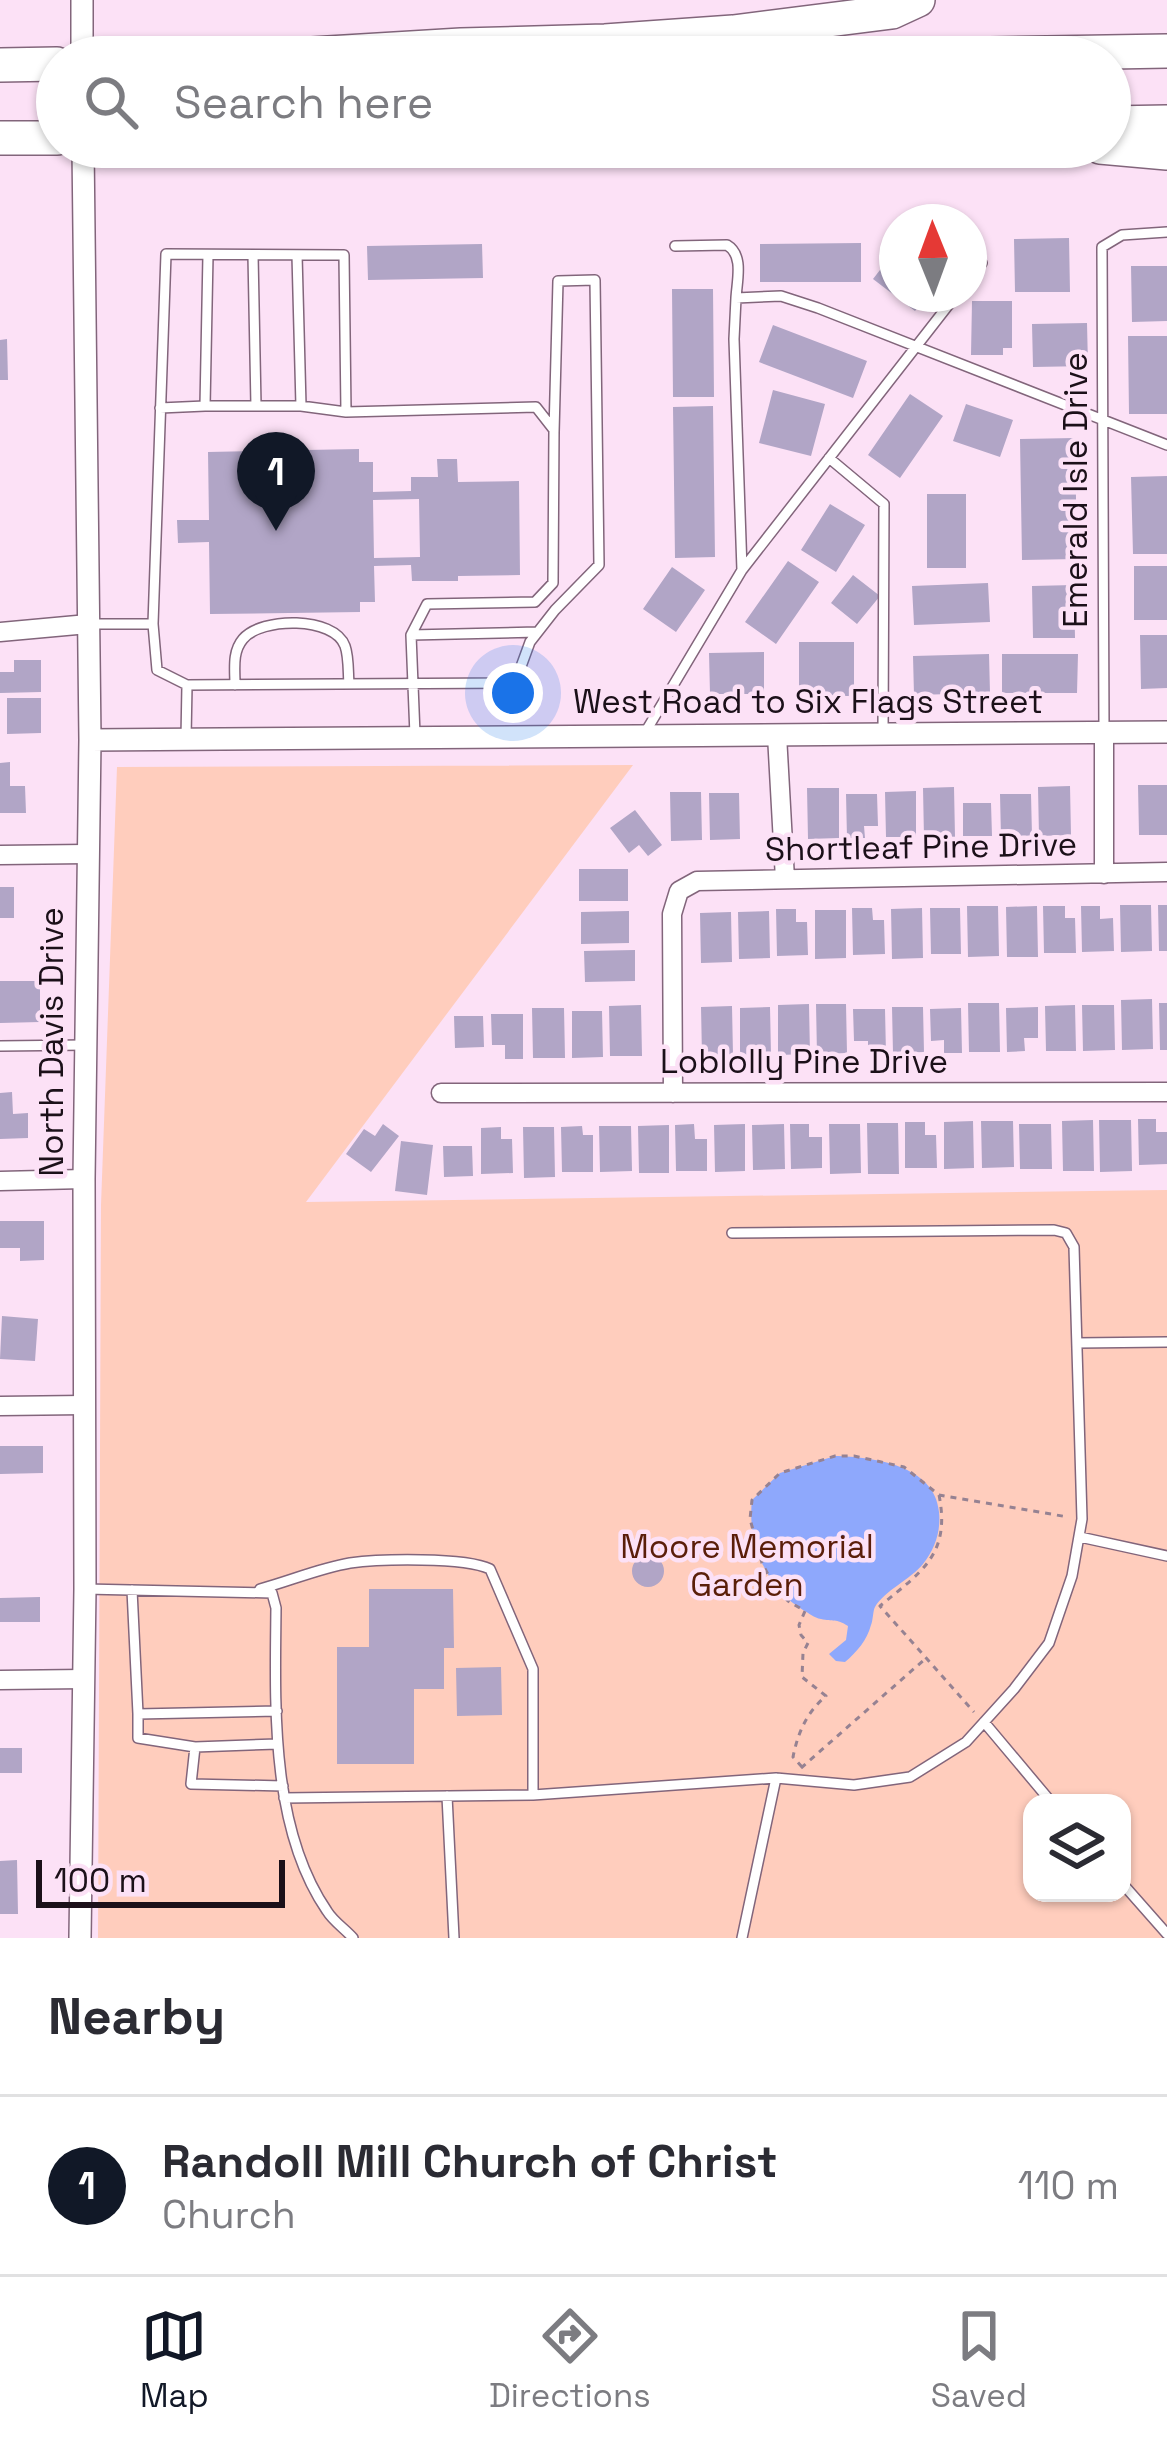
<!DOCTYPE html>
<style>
:root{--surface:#fff;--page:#f2f2f3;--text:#2b2b33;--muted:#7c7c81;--line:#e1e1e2;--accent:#111827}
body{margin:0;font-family:"Space Grotesk",sans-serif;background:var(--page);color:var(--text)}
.controls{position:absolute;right:36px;bottom:36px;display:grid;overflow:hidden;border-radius:24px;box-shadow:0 3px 9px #0004}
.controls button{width:108px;height:108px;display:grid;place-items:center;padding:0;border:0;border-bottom:3px solid var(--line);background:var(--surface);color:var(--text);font:60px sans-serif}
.compass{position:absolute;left:879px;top:204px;width:108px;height:108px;border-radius:50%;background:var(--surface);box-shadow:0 3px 9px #0004;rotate:359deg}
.scale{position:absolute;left:36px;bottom:30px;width:249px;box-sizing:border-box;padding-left:12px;border:6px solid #1b1019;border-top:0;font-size:33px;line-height:42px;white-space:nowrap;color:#1b1019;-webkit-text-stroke:9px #fce1f6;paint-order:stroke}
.you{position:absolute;left:513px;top:693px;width:42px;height:42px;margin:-30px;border:9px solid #fff;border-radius:50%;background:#1a73e8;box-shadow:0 0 0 18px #1a73e833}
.badge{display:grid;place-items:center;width:78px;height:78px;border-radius:50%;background:var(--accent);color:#fff;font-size:39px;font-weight:700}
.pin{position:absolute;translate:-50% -99px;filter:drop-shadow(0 3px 6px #0008)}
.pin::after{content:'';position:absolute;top:63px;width:42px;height:36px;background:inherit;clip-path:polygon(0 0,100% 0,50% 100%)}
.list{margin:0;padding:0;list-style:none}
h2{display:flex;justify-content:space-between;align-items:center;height:156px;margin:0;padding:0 48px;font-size:51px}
h2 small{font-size:39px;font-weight:400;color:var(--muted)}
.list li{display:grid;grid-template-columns:78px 1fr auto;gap:36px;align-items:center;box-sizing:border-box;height:180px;padding:0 48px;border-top:3px solid var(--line)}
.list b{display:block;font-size:45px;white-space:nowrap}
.list p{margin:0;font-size:39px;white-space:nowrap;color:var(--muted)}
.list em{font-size:39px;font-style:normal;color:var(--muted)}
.icon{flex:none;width:66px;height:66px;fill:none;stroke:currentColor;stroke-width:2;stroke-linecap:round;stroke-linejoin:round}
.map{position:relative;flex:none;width:1167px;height:1938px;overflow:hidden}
.search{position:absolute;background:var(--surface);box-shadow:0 3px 9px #0004;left:36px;right:36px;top:36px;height:132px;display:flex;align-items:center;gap:30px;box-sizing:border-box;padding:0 42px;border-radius:66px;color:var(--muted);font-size:45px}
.sheet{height:336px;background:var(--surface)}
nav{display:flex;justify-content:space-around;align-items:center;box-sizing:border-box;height:168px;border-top:3px solid var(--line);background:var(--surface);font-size:33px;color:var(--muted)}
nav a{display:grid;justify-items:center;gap:6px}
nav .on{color:var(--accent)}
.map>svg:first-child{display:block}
.green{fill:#ffcdbd;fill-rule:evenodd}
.water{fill:#8ea8fc}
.building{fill:#b1a5c6;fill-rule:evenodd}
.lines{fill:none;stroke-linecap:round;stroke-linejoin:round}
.service-casing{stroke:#82657b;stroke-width:12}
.minor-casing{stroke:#82657b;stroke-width:21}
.tertiary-casing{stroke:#82657b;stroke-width:24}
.motorway-casing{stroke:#82657b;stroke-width:36}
.path{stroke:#968292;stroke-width:3;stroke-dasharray:6 6;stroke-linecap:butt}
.service{stroke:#fff;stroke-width:9}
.minor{stroke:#fff;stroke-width:18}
.tertiary{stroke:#fff;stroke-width:21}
.motorway{stroke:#fff;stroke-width:33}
.labels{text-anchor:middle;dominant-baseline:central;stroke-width:9;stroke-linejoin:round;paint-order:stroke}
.street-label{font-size:33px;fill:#1b1019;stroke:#fce1f6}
.park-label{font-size:33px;fill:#5a1e09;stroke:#fce1f6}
</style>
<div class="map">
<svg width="1167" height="1938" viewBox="0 0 1167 1938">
<rect width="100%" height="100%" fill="#fce1f6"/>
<!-- green -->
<path class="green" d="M633 765 306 1202 1167 1190V1938H98L101 1205 117 767ZM1032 1803H1122V1893H1032Z"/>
<!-- water -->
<path class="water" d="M835 1456C873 1457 935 1465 939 1512 941 1531 935 1549 923 1564 911 1579 884 1591 875 1607 873 1610 873 1621 871 1625 867 1640 857 1652 845 1662L836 1661 829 1654 846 1640 848 1626C836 1618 833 1622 821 1619 814 1618 809 1613 803 1610 766 1588 747 1542 752 1500L780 1473Z"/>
<!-- building -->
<path class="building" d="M1069 238 1070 292H1015L1014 239Z
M861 243V282H760V244Z
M482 244 483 278 368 280 367 246Z
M897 248V294H928L915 311 873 279Z
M1131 266H1167V321L1132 322Z
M672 289H713L714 397H673Z
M972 301H1012V348H1003V355H971Z
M1087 323 1088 366 1033 367 1032 324Z
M773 325 867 361 853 398 759 362Z
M1128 336H1167V414H1129Z
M7 339 8 380H0V340Z
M773 390 825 404 811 456 759 443Z
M910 394 943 416 900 478 868 455Z
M966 404 1013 420 1000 457 953 441Z
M713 406 715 557 675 558 673 407Z
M1075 438 1077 559 1022 560 1020 439Z
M359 449V462H373V492L411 491V477H438L437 459H457L458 482 519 481 520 575 458 576V581H412L411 565 374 566 375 602H360V612L210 614 209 542 178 543 177 520H209L208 452ZM419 499 420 557 374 558 373 500Z
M1167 476V554H1133L1131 477Z
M927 494H966V568H927Z
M830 504 865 525 836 572 801 550Z
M788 561 819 582 776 644 745 622Z
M1134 566H1167V620H1134Z
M672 567 705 590 676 632 643 609Z
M853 575 880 596 857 624 831 603Z
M988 583 990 622 914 625 912 586Z
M1074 585 1075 638H1033L1032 586Z
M1140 635H1167V688L1141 689Z
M799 642H854V696H799Z
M764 652V694H710L709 653Z
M989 654 990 693 914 695 913 656Z
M1002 654H1078L1077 693H1002Z
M14 660H41V692L0 693V672H14Z
M7 698H41V733L7 734Z
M10 762V786H25L26 813H0V763Z
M1138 785H1167V835H1139Z
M1070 786 1071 835 1039 836 1038 787Z
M954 787 955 837 924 838 923 788Z
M807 788H839V838L808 839Z
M916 791V837H886L885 792Z
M670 792H701L702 840 671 841Z
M709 793H739L740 839 710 840Z
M846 794H877L878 826H864L865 838H847Z
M1000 794H1031L1032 836 1001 837Z
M963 803H991L992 836H963Z
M635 810 662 845 648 856 639 845 629 853 610 828Z
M579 869H628V901H579Z
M0 887H14V918H0Z
M1120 905H1151L1152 951 1121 952Z
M1158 905H1167V951H1159Z
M967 906H998L999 956 968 957Z
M1037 906 1038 957H1007L1006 907Z
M1043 906H1065V918H1075L1076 953H1044Z
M1081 906H1100V919L1113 918 1114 951 1082 952Z
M852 908H872L873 920H884L885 954 853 955Z
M922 908 923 958 892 959 891 909Z
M930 908H960L961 954H931Z
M776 909H796V922H807L808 955 777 956Z
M815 910H846V958L815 959Z
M629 911V943L581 944V912Z
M769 911 770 958 739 959 738 912Z
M731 912 732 962 701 963 700 913Z
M635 950V981L585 982 584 951Z
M0 981H40V1022L0 1023Z
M1152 999 1153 1049 1122 1050 1121 1000Z
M968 1003H999L1000 1052H969Z
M1159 1003H1167V1050H1160Z
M809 1004 810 1054 778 1055V1005Z
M816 1004H846L847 1053 817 1054Z
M641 1005 642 1056H610L609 1006Z
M1075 1005 1076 1051H1046L1045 1006Z
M1082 1005H1114L1115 1050 1083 1051Z
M732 1006 733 1055 702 1056 701 1007Z
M770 1007 771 1055 740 1056V1008Z
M892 1007H923L924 1052 893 1053Z
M1038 1007V1038H1024L1025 1051 1007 1052 1006 1008Z
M532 1008H564L565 1058H533Z
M961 1008 962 1053H944V1040L931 1041 930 1009Z
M853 1009H885L886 1054H868V1041H854Z
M572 1011H602L603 1057 572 1058Z
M491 1014H523V1059H505V1045H492Z
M454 1016H483L484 1047 455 1048Z
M12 1092 13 1114 28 1113V1138L0 1139V1093Z
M1138 1119H1156V1132H1167V1164L1139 1165Z
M1093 1120 1094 1171H1063L1062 1121Z
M1099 1120H1131L1132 1171 1100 1172Z
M973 1121 974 1168 944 1169V1122Z
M981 1121H1013L1014 1167 982 1168Z
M905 1122H925V1135H936L937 1168H905Z
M867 1123H898L899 1174H868Z
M383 1124 399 1136 371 1172 346 1154 364 1129 375 1136Z
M694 1124 695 1139H707V1171H676L675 1125Z
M745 1124V1171L715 1172 714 1125Z
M784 1124 785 1169 753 1170 752 1125Z
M790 1124H809V1137H822V1168L791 1169Z
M829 1124H860L861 1173 830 1174Z
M1019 1124H1051L1052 1169H1020Z
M669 1125V1173H639L638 1126Z
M582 1126 583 1135H593V1172H562L561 1127Z
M599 1126H631L632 1171 600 1172Z
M501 1127V1139H512L513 1173 481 1174V1128Z
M523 1127H554L555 1177 524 1178Z
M401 1141 433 1145 427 1195 395 1191Z
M443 1146H472L473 1176 444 1177Z
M0 1221H44V1260L20 1261V1248H0Z
M2 1316 38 1319 35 1361 0 1359Z
M0 1446H43V1473L0 1474Z
M632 1571a16 16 0 1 1 32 0a16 16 0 1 1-32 0Z
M369 1589H453L454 1648H444V1689H414V1764H337V1647H369Z
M40 1597V1622H0V1598Z
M501 1667 502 1715 457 1716 456 1668Z
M0 1748H22V1773H0Z
M17 1860 18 1914H0V1861Z"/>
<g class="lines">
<defs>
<path id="service" d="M675 246 727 245C744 255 737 280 736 298
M208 255 205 406H301L297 255
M253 255 256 406
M969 280 982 263
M301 406 346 412
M160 408 205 406
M829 458 884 504 883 733
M742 570 957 294
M88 624H153L166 254 344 255 346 412 536 407 554 430 553 583 535 602 427 604 411 635 415 735
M153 624 157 670 187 685 186 738
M411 635 537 632
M187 685 515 683 530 642 555 610 599 565 595 280 558 281 554 432
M235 685C235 669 232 652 243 639 261 617 334 616 345 646 349 657 348 673 349 684
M1104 731 1102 247 1122 235 1167 232
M643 736 742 570 734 339 736 298 781 296 818 308 1167 445
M0 1046 85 1045
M1077 1343 1167 1342
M1080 1537 1167 1556
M85 1589 272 1593 276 1608C275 1705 270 1828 327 1911 333 1921 345 1929 353 1938
M260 1589C290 1581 320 1568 350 1563 380 1559 465 1557 490 1569L533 1669V1795
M132 1590 138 1714 277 1711
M138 1714V1738L195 1747 277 1744
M984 1722 1052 1803
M195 1747 191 1784 283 1786
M447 1796 454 1938
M284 1798 533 1795 776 1778 854 1785 910 1777 966 1742 1014 1689 1049 1643 1072 1576 1082 1519 1074 1247 1066 1233 1054 1230 732 1233
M1122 1883 1167 1934
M742 1938 776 1778"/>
<path id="minor" d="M0 632 88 624
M1104 733V874
M777 735 785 879
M0 855 86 854
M441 1093 1167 1092
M673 1093 672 914 679 891 697 881 1167 872
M0 1181 84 1179
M0 1406 84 1405
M0 1680 84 1679"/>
<path id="tertiary" d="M82 0V57
M90 740 1167 732
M80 1938 85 1589 84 1179 90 740 83 147"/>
<path id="motorway" d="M262 57 461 45 605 41 733 32 892 12 918 0
M822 57 1167 51
M0 65 57 64
M1110 123 1167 122
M0 138H57
M1100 147 1167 153"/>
</defs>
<!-- service casing -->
<use href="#service" class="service-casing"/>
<!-- minor casing -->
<use href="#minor" class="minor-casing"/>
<!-- tertiary casing -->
<use href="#tertiary" class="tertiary-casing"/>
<!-- motorway casing -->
<use href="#motorway" class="motorway-casing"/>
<!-- path -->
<path class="path" d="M939 1495C951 1555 921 1572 880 1606L974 1712
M802 1767 793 1757C798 1732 807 1712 826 1696L802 1677 803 1653 808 1643 801 1635 799 1625 805 1611 788 1601 773 1584 762 1563 750 1519 752 1500 780 1473 835 1456H854L904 1467 939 1495 1068 1517
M801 1768 925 1659"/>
<!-- service -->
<use href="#service" class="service"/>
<!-- minor -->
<use href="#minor" class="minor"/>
<!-- tertiary -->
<use href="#tertiary" class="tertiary"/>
<!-- motorway -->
<use href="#motorway" class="motorway"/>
</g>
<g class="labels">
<!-- street labels -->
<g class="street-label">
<text transform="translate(1076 490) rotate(-90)">Emerald Isle Drive</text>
<text x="808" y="702">West Road to Six Flags Street</text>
<text transform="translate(921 847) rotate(-1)">Shortleaf Pine Drive</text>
<text transform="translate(52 1042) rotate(-90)">North Davis Drive</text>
<text x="804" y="1062">Loblolly Pine Drive</text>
</g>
<!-- park labels -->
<g class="park-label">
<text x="747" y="1547">Moore Memorial<tspan x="747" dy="38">Garden</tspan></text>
</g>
</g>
</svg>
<div class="controls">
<button><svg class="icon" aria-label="layers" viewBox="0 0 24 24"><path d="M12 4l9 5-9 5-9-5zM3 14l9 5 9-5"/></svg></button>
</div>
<svg class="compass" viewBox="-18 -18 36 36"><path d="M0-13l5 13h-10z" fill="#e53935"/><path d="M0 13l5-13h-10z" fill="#7c7c81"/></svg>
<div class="scale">100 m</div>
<div class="you"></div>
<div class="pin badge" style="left:276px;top:531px">1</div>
<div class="search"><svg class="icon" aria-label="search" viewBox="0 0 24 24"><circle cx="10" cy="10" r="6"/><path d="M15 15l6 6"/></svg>Search here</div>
</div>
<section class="sheet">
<h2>Nearby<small></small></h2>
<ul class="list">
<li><span class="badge">1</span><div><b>Randoll Mill Church of Christ</b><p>Church</p></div><em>110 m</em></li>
</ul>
</section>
<nav>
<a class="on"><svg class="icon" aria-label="map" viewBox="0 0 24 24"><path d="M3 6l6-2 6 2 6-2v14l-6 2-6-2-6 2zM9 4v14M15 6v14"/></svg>Map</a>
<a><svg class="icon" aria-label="directions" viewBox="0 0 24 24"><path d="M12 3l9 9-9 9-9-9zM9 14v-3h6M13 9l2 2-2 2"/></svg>Directions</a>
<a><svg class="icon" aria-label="saved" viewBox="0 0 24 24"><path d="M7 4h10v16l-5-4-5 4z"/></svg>Saved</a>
</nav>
